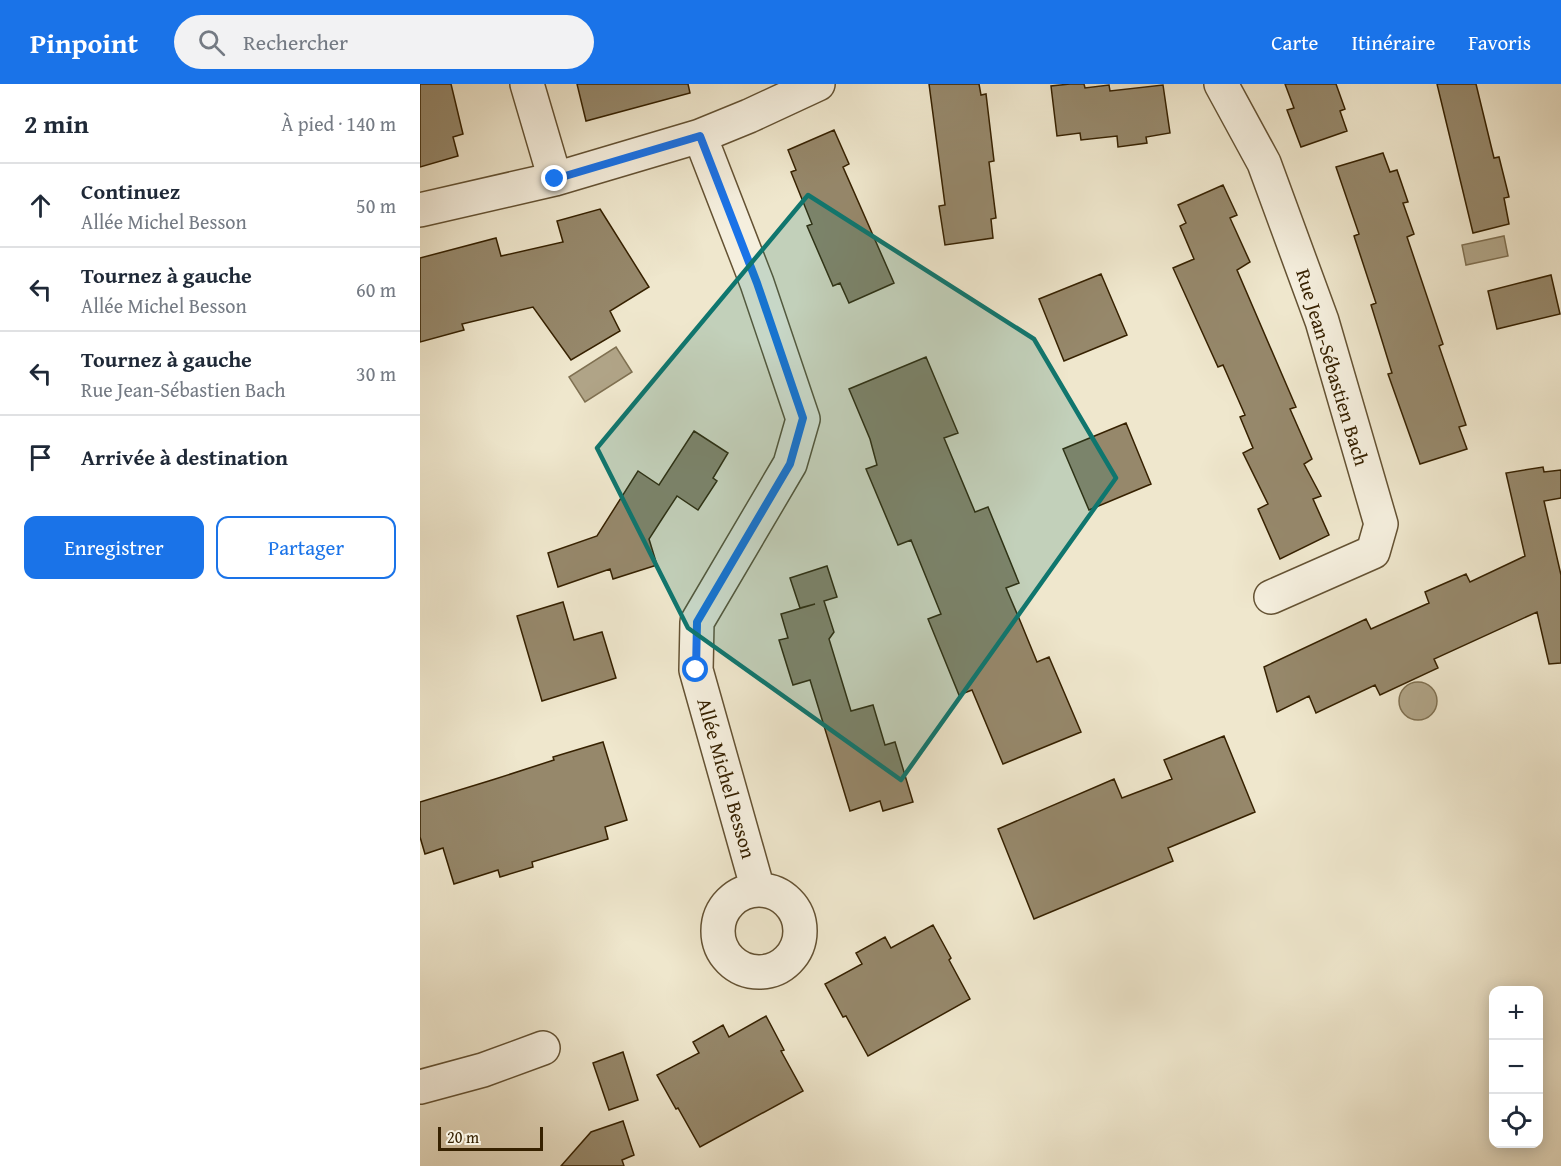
<!DOCTYPE html>
<html lang="fr">
<meta charset="utf-8">
<style>
:root{--surface:#fff;--page:#f2f2f3;--text:#1f2937;--muted:#747a83;--line:#e0e1e3;--accent:#1a73e8}
body{margin:0;font-family:"Gentium Book Plus",serif;background:var(--page);color:var(--text)}
.controls{position:absolute;right:18px;bottom:18px;display:grid;overflow:hidden;border-radius:12px;box-shadow:0 3px 15px #0003}
.controls button{width:54px;height:54px;display:grid;place-items:center;padding:0;border:0;border-bottom:2px solid var(--line);background:var(--surface);color:var(--text);font:30px sans-serif}
.scale{position:absolute;left:18px;bottom:15px;width:105px;box-sizing:border-box;padding-left:6px;border:3px solid #362100;border-top:0;font-size:16px;line-height:21px;white-space:nowrap;color:#362100;-webkit-text-stroke:4px #f5efde;paint-order:stroke}
.stop{position:absolute;width:18px;height:18px;margin:-14px;border:4px solid #1a73e8;border-radius:50%;background:#fff}
.stop.end{background:#1a73e8;border-color:#fff;box-shadow:0 2px 6px #0008}
.list{margin:0;padding:0;list-style:none}
h2{display:flex;justify-content:space-between;align-items:center;height:78px;margin:0;padding:0 24px;font-size:26px}
h2 small{font-size:20px;font-weight:400;color:var(--muted)}
.list li{display:grid;grid-template-columns:39px 1fr auto;gap:18px;align-items:center;box-sizing:border-box;height:84px;padding:0 24px;border-top:2px solid var(--line)}
.list b{display:block;font-size:22px;white-space:nowrap}
.list p{margin:0;font-size:20px;white-space:nowrap;color:var(--muted)}
.list em{font-size:20px;font-style:normal;color:var(--muted)}
.actions{display:flex;gap:12px;padding:18px 24px}
.actions a{flex:1;padding:14px 0;border:2px solid var(--accent);border-radius:12px;text-align:center;font-size:21px;color:var(--accent)}
.actions .main{background:var(--accent);color:#fff}
.icon{flex:none;width:33px;height:33px;fill:none;stroke:currentColor;stroke-width:2;stroke-linecap:round;stroke-linejoin:round}
.map{position:relative;flex:none;width:1141px;height:1082px;overflow:hidden}
header{display:flex;align-items:center;gap:36px;box-sizing:border-box;height:84px;padding:0 30px;background:var(--accent);color:#fff}
header strong{font-size:28px}
nav{display:flex;gap:33px;margin-inline-start:auto;font-size:21px}
.search{width:420px;height:54px;background:var(--page);display:flex;align-items:center;gap:15px;box-sizing:border-box;padding:0 21px;border-radius:33px;color:var(--muted);font-size:22px}
main{display:flex}
aside{flex:1;background:var(--surface)}
.map>svg:first-child{display:block}
.water{fill:#b0a487;stroke:#7f7051;stroke-width:1.5}
.building{fill:#96886b;stroke:#362100;stroke-width:1.5}
.lines{fill:none;stroke-linecap:round;stroke-linejoin:round}
.minor-casing{stroke:#645233;stroke-width:36}
.minor{stroke:#f5efde;stroke-width:33}
.route{stroke:#1a73e8;stroke-width:8}
.marked{fill:#0f766e;fill-opacity:0.2;stroke:#0f766e;stroke-width:4.5;stroke-linejoin:round}
.labels{text-anchor:middle;dominant-baseline:central;stroke-width:4.5;stroke-linejoin:round;paint-order:stroke}
.street-label{font-size:20px;fill:#362100;stroke:#f5efde}
</style>
<header>
<strong>Pinpoint</strong>
<div class="search"><svg class="icon" aria-label="search" viewBox="0 0 24 24"><circle cx="10" cy="10" r="6"/><path d="M15 15l6 6"/></svg>Rechercher</div>
<nav><a>Carte</a><a>Itinéraire</a><a>Favoris</a></nav>
</header>
<main>
<aside>
<h2>2 min<small>À pied · 140 m</small></h2>
<ul class="list">
<li><svg class="icon" aria-label="ahead" viewBox="0 0 24 24"><path d="M12 20V5M6 11l6-6 6 6"/></svg><div><b>Continuez</b><p>Allée Michel Besson</p></div><em>50 m</em></li>
<li><svg class="icon" aria-label="left" viewBox="0 0 24 24"><path d="M17 20v-9H6M10 6l-5 5 5 5"/></svg><div><b>Tournez à gauche</b><p>Allée Michel Besson</p></div><em>60 m</em></li>
<li><svg class="icon" aria-label="left" viewBox="0 0 24 24"><path d="M17 20v-9H6M10 6l-5 5 5 5"/></svg><div><b>Tournez à gauche</b><p>Rue Jean-Sébastien Bach</p></div><em>30 m</em></li>
<li><svg class="icon" aria-label="arrive" viewBox="0 0 24 24"><path d="M6 21V4h12l-3 4 3 4H6"/></svg><div><b>Arrivée à destination</b></div></li>
</ul>
<div class="actions"><a class="main">Enregistrer</a><a>Partager</a></div>
</aside>
<div class="map">
<svg width="1141" height="1082" viewBox="0 0 1141 1082">
<rect width="100%" height="100%" fill="#efe7cd"/>
<filter id="stains"><feTurbulence type="fractalNoise" baseFrequency=".00333" numOctaves="4"/><feColorMatrix values="0 0 0 0 .2 0 0 0 0 .09 0 0 0 0 .02 0 0 0 .5 -.17"/></filter>
<radialGradient id="worn" r=".72"><stop offset=".6" stop-color="#630" stop-opacity="0"/><stop offset="1" stop-color="#630" stop-opacity=".3"/></radialGradient>
<!-- water -->
<path class="water" d="M1084 152 1088 172 1046 181 1042 161Z
M196 263 212 288 165 318 149 293Z
M979 617a19 19 0 1 1 38 0a19 19 0 1 1-38 0Z"/>
<!-- building -->
<path class="building" d="M0 0H31L43 50 33 53 38 72 0 83Z
M157 0H268L270 9 166 37Z
M509 0H559L561 11 566 10 574 77 569 78 576 134 571 135 573 154 525 161 519 122 525 121Z
M650 0H664L665 4 689 1 690 7 743 1 750 49 726 53 727 59 698 63 697 52 661 56 660 49 637 52 631 2Z
M865 0H916L925 25 920 27 927 47 881 63 867 26 874 24Z
M1017 0H1056L1074 74 1079 73 1089 113 1084 114 1089 140 1053 149Z
M414 46 429 80 423 83 474 199 429 219 420 199 413 202 387 142 392 140 371 88 376 86 368 66Z
M963 69 970 88 977 86 988 118 983 119 994 150 987 153 1023 260 1019 262 1046 341 1039 343 1047 365 1000 380 968 290 972 289 951 221 956 219 934 152 939 150 916 83Z
M803 101 817 131 810 134 830 178 817 186 876 323 870 325 892 375 884 380 901 412 893 415 909 451 860 475 838 425 848 420 823 369 833 364 820 333 825 331 803 281 798 283 753 184 774 175 760 142 766 139 758 121Z
M180 125 229 203 190 227 200 247 151 276 113 223 42 240 44 246 0 258V174L76 154 81 172 143 158 137 137Z
M681 190 707 251 644 277 619 215Z
M1131 191 1140 230 1077 245 1068 207Z
M506 273 538 349 524 354 555 428 568 423 599 499 586 504 601 539 617 578 629 573 661 648 583 680 552 606 539 611 508 535 521 530 491 456 478 461 446 385 457 381 450 355 429 305Z
M706 339 731 400 669 426 643 365Z
M274 347 308 369 293 394 297 397 278 426 257 412 240 438 229 455 237 481 193 495 190 485 138 503 128 469 177 452 218 387 239 401Z
M1123 383 1124 388 1141 386V414L1124 417 1141 491V579L1129 580 1117 528 1014 575 1018 584 960 611 955 601 896 629 889 612 857 628 844 583 946 535 951 545 1009 519 1005 508 1046 490 1050 498 1105 472 1086 389Z
M407 482 417 513 404 517 414 548 409 555 431 627 453 621 465 661 475 658 493 718 463 727 460 717 430 727 390 596 373 601 359 556 368 554 361 530 395 520 380 524 370 494Z
M143 518 154 556 182 548 196 594 122 617 97 532Z
M804 652 835 728 748 764 753 777 614 835 578 745 694 695 702 714 752 695 744 676Z
M183 658 207 736 185 743 188 755 112 778 113 783 80 793 78 786 34 800 23 764 5 770 0 753V718L72 696 134 676 133 673Z
M513 841 531 874 529 876 550 915 448 972 426 932 423 933 405 900 442 880 436 869 465 853 471 864Z
M346 932 364 966 361 967 383 1007 280 1063 258 1024 256 1025 237 991 279 969 273 958 303 941 309 953Z
M203 968 218 1016 189 1026 173 979Z
M203 1037 214 1071 202 1076 204 1082H141L171 1048Z"/>
<g class="lines">
<defs>
<path id="minor" d="M107 0 135 95
M801 0 844 79 902 237 961 440 953 468 851 513
M280 52 337 199 383 335 370 380 277 538 276 586 338 806
M0 126 135 95 280 52 329 32 398 0
M298 847a41 41 0 1 1 82 0a41 41 0 1 1-82 0Z
M0 1003 63 986 123 964"/>
</defs>
<!-- minor casing -->
<use href="#minor" class="minor-casing"/>
<!-- minor -->
<use href="#minor" class="minor"/>
</g>
<g class="lines">
<!-- route -->
<path class="route" d="M135 95 280 52 337 199 383 334 370 380 277 538 276 586"/>
</g>
<!-- marked area -->
<path class="marked" d="M388 111 614 255 696 394 481 696 268 544 177 364Z"/>
<g class="labels">
<!-- street labels -->
<g class="street-label">
<text transform="translate(913 283) rotate(73)">Rue Jean-Sébastien Bach</text>
<text transform="translate(307 694) rotate(74)">Allée Michel Besson</text>
</g>
</g>
<rect width="100%" height="100%" filter="url(#stains)"/>
<rect width="100%" height="100%" fill="url(#worn)"/>
</svg>
<div class="controls">
<button>+</button>
<button>−</button>
<button><svg class="icon" aria-label="locate" viewBox="0 0 24 24"><circle cx="12" cy="12" r="6"/><path d="M12 2v4M12 18v4M2 12h4M18 12h4"/></svg></button>
</div>
<div class="scale">20 m</div>
<div class="stop" style="left:276px;top:586px"></div>
<div class="stop end" style="left:135px;top:95px"></div>
</div>
</main>
